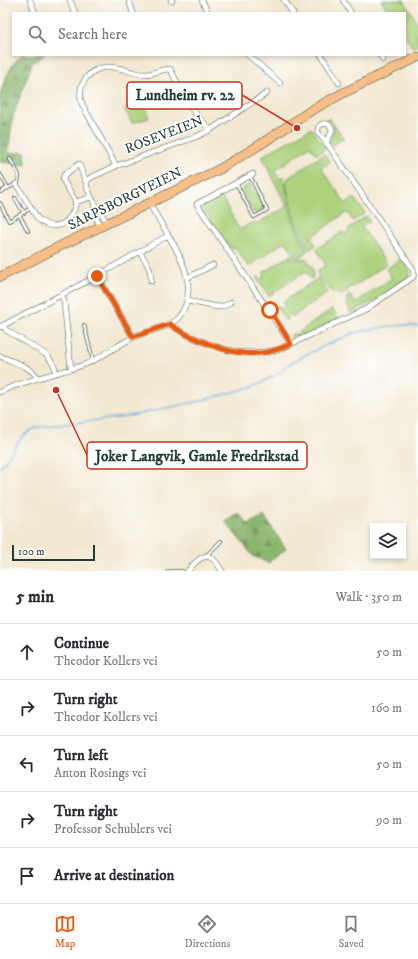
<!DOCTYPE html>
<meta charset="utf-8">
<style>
:root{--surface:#fff;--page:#f7f7f7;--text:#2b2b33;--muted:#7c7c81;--line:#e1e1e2;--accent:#ea580c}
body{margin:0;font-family:"IM FELL DW Pica",serif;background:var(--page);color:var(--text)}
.controls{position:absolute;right:12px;bottom:12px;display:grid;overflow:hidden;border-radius:0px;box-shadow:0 2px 6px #0003}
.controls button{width:36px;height:36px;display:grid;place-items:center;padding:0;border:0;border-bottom:1px solid var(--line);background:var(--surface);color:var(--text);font:20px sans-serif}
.scale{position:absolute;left:12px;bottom:10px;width:83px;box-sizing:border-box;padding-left:4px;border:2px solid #1f3d34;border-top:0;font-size:11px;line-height:14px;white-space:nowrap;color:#1f3d34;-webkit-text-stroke:3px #fff;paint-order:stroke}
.stop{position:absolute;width:12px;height:12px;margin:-9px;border:3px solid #ea580c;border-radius:50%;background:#fff}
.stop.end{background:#ea580c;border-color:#fff;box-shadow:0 1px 4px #0008}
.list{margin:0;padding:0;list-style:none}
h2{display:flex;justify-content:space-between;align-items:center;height:52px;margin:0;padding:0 16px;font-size:17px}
h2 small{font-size:13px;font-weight:400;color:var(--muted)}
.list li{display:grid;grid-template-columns:26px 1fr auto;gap:12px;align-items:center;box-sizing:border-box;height:56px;padding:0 16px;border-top:1px solid var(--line)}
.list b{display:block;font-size:15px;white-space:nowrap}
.list p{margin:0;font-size:13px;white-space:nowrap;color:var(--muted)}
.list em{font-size:13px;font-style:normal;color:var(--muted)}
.icon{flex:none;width:22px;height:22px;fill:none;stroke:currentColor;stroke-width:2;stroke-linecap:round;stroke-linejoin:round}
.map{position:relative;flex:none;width:418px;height:571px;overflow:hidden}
.search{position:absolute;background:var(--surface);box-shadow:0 2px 6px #0003;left:12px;right:12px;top:12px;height:44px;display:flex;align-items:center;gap:10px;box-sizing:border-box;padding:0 14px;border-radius:0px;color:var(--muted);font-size:15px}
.sheet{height:332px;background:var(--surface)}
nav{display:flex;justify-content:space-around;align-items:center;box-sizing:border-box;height:56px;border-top:1px solid var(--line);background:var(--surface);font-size:11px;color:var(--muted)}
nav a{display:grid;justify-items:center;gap:2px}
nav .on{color:var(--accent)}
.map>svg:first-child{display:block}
.green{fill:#acd27d;stroke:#668858}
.forest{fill:url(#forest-firs);stroke:#547850}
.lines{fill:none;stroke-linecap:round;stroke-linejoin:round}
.stream{stroke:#6cafe1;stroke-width:1.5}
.lane-casing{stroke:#3f574c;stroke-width:4}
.street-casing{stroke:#3f574c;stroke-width:6}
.highway-casing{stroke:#3f574c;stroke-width:10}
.lane{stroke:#fff;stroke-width:2.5}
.street{stroke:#fff;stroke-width:5}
.highway{stroke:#f7be88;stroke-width:9}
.route{stroke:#ea580c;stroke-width:5}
.labels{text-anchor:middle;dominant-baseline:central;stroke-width:3.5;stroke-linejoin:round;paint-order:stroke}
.street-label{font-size:14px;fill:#1f3d34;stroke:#fff}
.leader{fill:none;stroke:#c8321e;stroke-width:1.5}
.callout-dot{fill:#c8321e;stroke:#fff;stroke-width:1.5}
.callout{fill:#fff;stroke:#c8321e;stroke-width:1.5}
.callout-label{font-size:15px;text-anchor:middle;font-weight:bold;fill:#1f3d34}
</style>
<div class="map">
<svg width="418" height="571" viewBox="0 0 418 571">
<defs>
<pattern id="forest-firs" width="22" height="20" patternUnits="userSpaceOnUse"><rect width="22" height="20" fill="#89b46c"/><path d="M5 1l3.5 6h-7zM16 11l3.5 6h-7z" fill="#6f945a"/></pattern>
</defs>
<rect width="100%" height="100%" fill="#fff"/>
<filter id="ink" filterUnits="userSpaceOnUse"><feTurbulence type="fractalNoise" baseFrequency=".025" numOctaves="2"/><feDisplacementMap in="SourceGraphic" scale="8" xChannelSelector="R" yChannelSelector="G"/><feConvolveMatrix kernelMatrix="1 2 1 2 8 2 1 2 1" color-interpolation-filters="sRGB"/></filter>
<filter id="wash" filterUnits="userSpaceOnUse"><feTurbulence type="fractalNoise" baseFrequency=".012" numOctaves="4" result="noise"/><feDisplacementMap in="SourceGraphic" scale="16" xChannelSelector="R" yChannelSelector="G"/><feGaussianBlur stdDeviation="0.9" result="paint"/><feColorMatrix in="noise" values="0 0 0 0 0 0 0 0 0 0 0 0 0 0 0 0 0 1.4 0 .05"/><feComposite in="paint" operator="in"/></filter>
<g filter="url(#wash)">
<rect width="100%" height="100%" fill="#f3e8d1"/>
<!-- green -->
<path class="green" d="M381 0H404L418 24V46L413 48 405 36V13H390Z
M130 104H144L149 118 132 123 125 110Z
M329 118 344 138 334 145 330 142 334 129 331 123 326 120Z
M312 128 316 136 325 145 324 150 316 154 310 146 274 171 280 179 284 176C288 203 293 228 307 251L299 258 288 257 293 253 295 256 298 254 296 251 294 253 285 241 249 267 235 247 231 249 202 209V204L220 194 239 229H241L254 221 256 224 287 207 262 156Z
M324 154 330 162 321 168 346 204 354 198 365 213 353 221 347 212 311 237 316 245 309 250C295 229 291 207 286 182L288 178Z
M250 184 254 192 255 191 264 208 262 210 256 213 253 212 242 189Z
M366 216 370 221 361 226 387 264 353 287H351L347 289 348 292C335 300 322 283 317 273V271L326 265 316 249 343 232 345 234 349 231 348 229Z
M286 258 295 260 306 258 313 269V277L311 279 306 271 269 296 256 278 258 277 261 279 265 276 263 273Z
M402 258C406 264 413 270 409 277L379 298 353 312H350L347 304V297L350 295 355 303 392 278 386 269Z
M318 278 327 293 292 317 291 314 286 317 288 320 286 321 276 307 278 306 281 309 285 306 283 302Z
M332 309 339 319 295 339 290 336 294 333 295 335Z"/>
<!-- forest -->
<path class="forest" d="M23 55H45L32 63 13 116 8 153 25 152 26 165 0 162C0 141 0 119 0 97 1 86 12 60 23 55Z
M238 513 248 524 264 516 286 549 268 563 253 556 225 521Z"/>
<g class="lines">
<!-- stream -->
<path class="stream" d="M0 467C15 452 15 436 38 427L125 417 200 401 252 387 274 376 288 365 303 356 353 333 390 326 407 325 418 326"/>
</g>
</g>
<g filter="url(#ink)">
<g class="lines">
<defs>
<path id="lane" d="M0 174 8 188
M236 183 254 217 267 210 250 176
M0 192 18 183 19 175 10 159
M15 198 24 213
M0 203 9 221 31 208
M20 216 28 231
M84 325 93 360
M206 556 221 541
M168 571H182"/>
<path id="street" d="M30 0 35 13
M70 0 75 13
M129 0 133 13
M171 0 172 1
M202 0 208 13
M284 0 293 13
M343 0 351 13
M248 55 280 83
M321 55 339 83
M380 55 383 60
M116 166 82 104C76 84 90 66 111 67 122 67 131 73 142 74 152 75 160 69 170 69L191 108 210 130
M253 174 197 204 291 344
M16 184 38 219C56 234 72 223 76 202L63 180 64 175 79 164 86 182
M76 202 91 197
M94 204 96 217 100 226
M107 223C100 209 88 198 86 182L90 178 116 166 198 136 210 130 267 93
M140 252C146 262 152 269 151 281
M97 276 133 337
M187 278 213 265
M62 294 64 302 71 369
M187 301 218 307 224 306 231 302
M170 324C178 331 187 335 197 339 225 352 248 356 278 350L366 309 413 277 414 274 413 269 326 142C328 138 332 134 332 130 331 120 316 122 318 132 319 135 324 139 326 142
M3 325 6 330 47 355 54 365 56 373
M0 327 97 276 167 236
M0 356C13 362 30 366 38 378
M0 392C27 379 58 374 86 364 103 357 117 345 134 337 146 331 169 328 178 318 186 309 189 296 188 284 185 256 162 227 149 203
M188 571C194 563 205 550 214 560 217 563 220 568 222 571"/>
<path id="highway" d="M0 277 52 250 220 169 261 144 312 110 343 93 418 57"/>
</defs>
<!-- lane casing -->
<use href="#lane" class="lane-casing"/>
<!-- street casing -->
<use href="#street" class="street-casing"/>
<!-- highway casing -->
<use href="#highway" class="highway-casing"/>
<!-- lane -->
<use href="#lane" class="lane"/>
<!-- street -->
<use href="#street" class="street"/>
<!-- highway -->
<use href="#highway" class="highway"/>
</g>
</g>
<g class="lines" filter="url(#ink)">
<!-- route -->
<path class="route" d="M97 276 133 337 170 324C178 331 187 335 197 339 229 354 258 360 291 344L270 310"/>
</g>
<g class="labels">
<!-- street labels -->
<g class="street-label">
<text transform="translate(164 135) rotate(-21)">ROSEVEIEN</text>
<text transform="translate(125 199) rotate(-26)">SARPSBORGVEIEN</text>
</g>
</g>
<!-- callouts -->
<path class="leader" d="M297 128L242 95M56 390L87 455"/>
<g class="callout-dot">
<circle cx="297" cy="128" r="4"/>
<circle cx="56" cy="390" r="4"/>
</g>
<g class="callout">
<rect x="127" y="82" width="115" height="27" rx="4"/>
<rect x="87" y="442" width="220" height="27" rx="4"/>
</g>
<g class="callout-label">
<text x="185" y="100">Lundheim rv. 22</text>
<text x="197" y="461">Joker Langvik, Gamle Fredrikstad</text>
</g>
</svg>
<div class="controls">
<button><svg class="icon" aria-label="layers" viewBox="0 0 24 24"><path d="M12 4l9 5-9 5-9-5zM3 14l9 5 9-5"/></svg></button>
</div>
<div class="scale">100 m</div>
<div class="stop" style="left:270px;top:310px"></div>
<div class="stop end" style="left:97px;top:276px"></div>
<div class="search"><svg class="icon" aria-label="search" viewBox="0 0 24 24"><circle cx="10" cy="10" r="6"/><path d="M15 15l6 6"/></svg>Search here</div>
</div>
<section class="sheet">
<h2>5 min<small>Walk · 350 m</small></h2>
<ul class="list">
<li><svg class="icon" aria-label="ahead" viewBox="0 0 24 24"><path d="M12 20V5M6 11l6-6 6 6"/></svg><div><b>Continue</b><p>Theodor Kollers vei</p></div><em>50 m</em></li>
<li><svg class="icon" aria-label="right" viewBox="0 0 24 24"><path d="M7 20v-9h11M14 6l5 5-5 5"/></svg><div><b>Turn right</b><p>Theodor Kollers vei</p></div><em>160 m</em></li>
<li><svg class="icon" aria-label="left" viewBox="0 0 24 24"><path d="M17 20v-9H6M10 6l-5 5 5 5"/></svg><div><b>Turn left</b><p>Anton Rosings vei</p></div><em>50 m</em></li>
<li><svg class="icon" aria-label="right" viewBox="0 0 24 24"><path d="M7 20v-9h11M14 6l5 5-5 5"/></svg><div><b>Turn right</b><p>Professor Schublers vei</p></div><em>90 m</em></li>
<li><svg class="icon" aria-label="arrive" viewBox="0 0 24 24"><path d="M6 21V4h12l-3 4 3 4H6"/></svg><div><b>Arrive at destination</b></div></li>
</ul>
</section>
<nav>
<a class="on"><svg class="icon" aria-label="map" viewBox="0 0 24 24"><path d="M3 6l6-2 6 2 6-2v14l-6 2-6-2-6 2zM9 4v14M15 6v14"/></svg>Map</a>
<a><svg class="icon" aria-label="directions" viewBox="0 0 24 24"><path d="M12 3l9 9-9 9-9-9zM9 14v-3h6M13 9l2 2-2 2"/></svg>Directions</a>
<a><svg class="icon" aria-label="saved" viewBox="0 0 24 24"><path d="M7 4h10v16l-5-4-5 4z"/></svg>Saved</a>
</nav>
